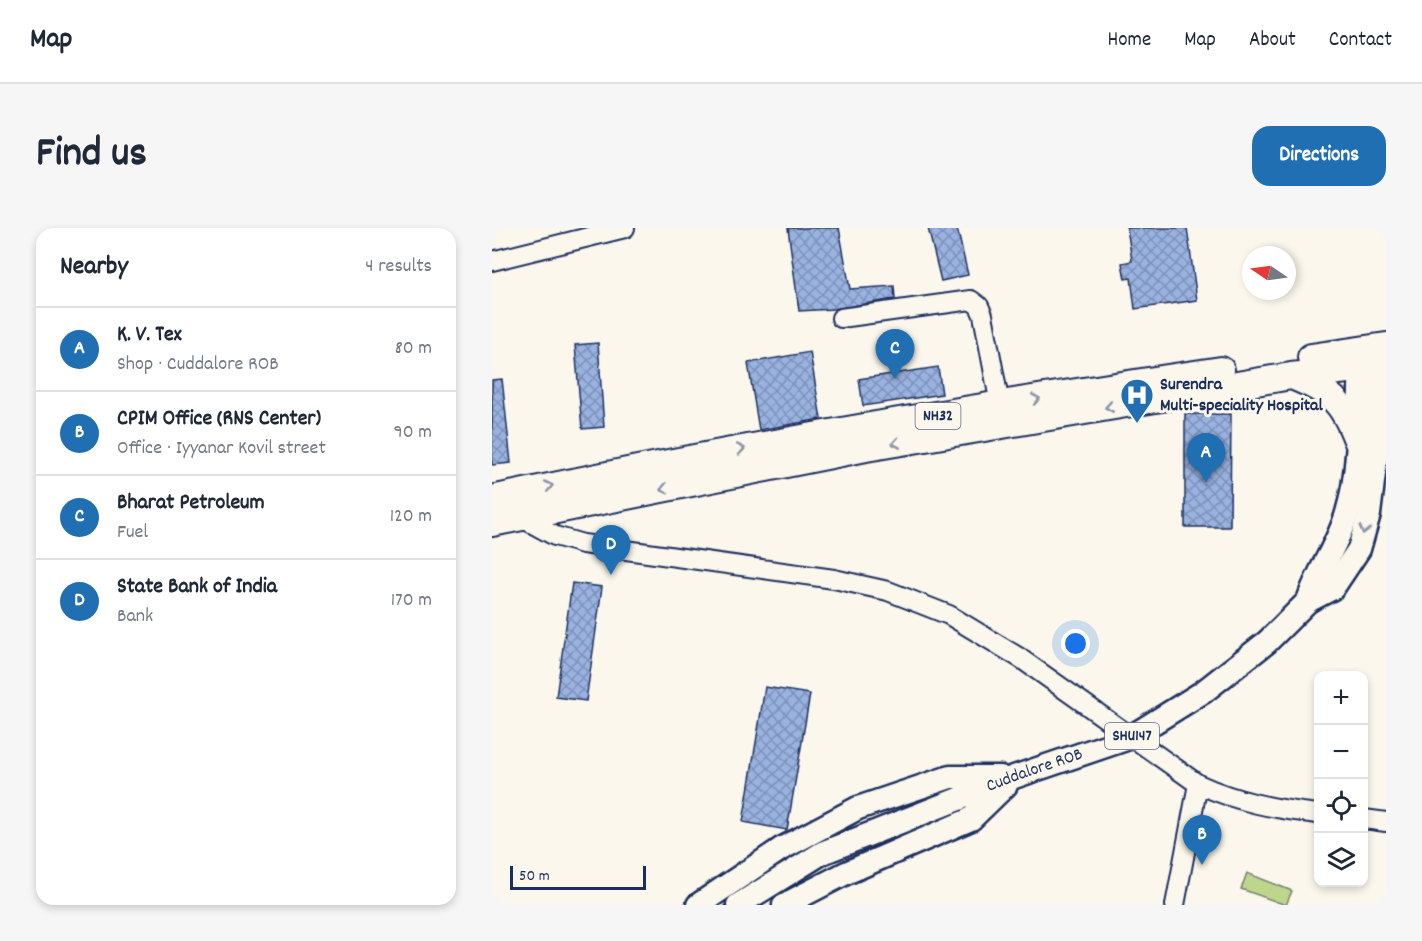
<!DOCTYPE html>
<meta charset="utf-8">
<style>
:root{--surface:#fff;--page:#f6f6f7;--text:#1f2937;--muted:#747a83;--line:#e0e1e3;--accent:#1f6fb2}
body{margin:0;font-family:Dekko,sans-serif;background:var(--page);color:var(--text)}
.controls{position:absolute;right:18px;bottom:18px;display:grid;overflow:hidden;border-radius:12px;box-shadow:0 3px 9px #0003}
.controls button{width:54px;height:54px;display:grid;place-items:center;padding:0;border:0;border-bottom:2px solid var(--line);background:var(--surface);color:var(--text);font:30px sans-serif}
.compass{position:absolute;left:750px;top:18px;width:54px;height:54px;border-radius:50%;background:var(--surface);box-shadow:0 3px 9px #0003;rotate:283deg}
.scale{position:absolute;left:18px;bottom:15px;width:136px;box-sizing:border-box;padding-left:6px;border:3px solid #1b2f5e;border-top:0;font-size:16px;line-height:21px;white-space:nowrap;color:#1b2f5e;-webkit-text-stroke:4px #fbf7ec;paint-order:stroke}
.you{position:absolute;left:584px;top:416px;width:21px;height:21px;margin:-15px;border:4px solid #fff;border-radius:50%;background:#1a73e8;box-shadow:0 0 0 9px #1a73e833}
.badge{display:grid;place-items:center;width:39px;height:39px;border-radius:50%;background:var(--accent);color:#fff;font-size:20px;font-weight:700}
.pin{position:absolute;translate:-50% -50px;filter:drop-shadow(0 2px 3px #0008)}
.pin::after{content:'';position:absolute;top:32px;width:21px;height:18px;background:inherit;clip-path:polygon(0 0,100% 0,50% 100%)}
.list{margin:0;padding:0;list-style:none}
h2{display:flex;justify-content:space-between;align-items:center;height:78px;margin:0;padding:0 24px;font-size:26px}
h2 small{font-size:20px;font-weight:400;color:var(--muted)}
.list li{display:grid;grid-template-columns:39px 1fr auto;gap:18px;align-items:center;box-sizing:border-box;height:84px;padding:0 24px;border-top:2px solid var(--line)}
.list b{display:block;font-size:22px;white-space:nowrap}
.list p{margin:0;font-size:20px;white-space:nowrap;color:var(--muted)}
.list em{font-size:20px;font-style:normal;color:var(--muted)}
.icon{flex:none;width:33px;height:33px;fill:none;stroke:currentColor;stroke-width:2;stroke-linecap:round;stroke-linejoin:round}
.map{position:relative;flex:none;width:894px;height:677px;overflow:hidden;border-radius:18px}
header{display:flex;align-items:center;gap:36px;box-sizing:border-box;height:84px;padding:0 30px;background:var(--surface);border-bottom:2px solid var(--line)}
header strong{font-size:28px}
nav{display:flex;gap:33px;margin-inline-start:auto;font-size:21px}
.intro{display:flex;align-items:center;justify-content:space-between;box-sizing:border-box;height:144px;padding:0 36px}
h1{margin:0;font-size:42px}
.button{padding:15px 27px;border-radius:18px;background:var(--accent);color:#fff;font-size:21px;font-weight:700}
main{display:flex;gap:36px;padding:0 36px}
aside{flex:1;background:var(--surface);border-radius:18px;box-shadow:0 3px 9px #0003}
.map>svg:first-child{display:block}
.garden{fill:#bfd58b;stroke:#6d8274;stroke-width:1.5}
.building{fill:url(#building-cross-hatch);stroke:#1b2f5e;stroke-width:1.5}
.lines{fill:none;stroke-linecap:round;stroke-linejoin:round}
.minor-casing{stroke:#1b2f5e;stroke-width:22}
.major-casing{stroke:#1b2f5e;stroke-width:27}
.highway-casing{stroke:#1b2f5e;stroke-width:30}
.minor{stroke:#fbf7ec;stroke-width:18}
.major{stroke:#fbf7ec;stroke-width:22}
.highway{stroke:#fbf7ec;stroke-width:26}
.oneway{stroke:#8b93a5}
.labels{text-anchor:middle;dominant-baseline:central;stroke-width:6;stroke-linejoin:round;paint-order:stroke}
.shield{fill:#fbf7ec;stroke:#5e6b89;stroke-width:1.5}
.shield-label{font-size:16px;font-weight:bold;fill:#1b2f5e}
.poi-label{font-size:18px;font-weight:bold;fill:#1b2f5e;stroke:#fbf7ec;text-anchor:start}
.street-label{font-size:18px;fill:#1b2f5e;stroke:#fbf7ec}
</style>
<header>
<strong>Map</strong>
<nav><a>Home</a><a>Map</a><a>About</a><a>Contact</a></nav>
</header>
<div class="intro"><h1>Find us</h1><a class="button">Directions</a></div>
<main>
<aside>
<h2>Nearby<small>4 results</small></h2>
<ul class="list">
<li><span class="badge">A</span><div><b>K. V. Tex</b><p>Shop · Cuddalore ROB</p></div><em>80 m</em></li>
<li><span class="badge">B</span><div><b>CPIM Office (RNS Center)</b><p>Office · Iyyanar Kovil street</p></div><em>90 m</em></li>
<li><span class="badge">C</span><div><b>Bharat Petroleum</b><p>Fuel</p></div><em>120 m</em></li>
<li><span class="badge">D</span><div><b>State Bank of India</b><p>Bank</p></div><em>170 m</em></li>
</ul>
</aside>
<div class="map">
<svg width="894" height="677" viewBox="0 0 894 677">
<defs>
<pattern id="building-cross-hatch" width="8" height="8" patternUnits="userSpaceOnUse" patternTransform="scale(1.5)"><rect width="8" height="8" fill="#99b2df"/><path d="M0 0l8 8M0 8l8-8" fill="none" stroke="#7c91b8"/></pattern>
</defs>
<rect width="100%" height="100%" fill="#fbf7ec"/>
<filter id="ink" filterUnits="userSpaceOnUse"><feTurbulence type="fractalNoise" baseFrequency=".0167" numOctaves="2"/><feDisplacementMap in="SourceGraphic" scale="12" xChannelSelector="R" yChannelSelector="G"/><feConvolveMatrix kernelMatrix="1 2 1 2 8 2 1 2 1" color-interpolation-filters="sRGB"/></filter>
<g filter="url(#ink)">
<!-- garden -->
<path class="garden" d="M755 645 800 663 794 677 749 661Z"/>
<!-- building -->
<path class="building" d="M296 0H347L358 61 402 58 403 71 342 81 307 83Z
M436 0H465L476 47 449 53Z
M635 0H695L705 72 643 81 639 50 633 51 630 35 640 33Z
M106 115 112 199 90 201 83 117Z
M318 124 329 191 267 202 256 135Z
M446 139 450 166 371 178 367 151Z
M10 151 19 235 0 237V152Z
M693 186H739L738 299H693Z
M80 355 110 359 94 473 64 469Z
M273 459 318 466 295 602 251 594Z"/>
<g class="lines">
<defs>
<path id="minor" d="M0 33 133 0
M349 90 479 72 487 78 491 87 508 177
M30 290 63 308 91 316 342 351 396 363 457 387 528 430 706 556C746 574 783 581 826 586
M872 591 894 594
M683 677 706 556"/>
<g id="major">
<path d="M816 373C826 342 846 317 855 285 869 239 867 173 869 124"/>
<path d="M206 677 289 621 366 580 458 549H508"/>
<path id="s1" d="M246 677 330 625 522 549 637 510 711 464 775 414 816 373 841 360 867 321 877 286 887 205 891 123"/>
<path d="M292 677 354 645 479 591 514 557"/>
</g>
<path id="highway" d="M819 129 894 118
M800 148C839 164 850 172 865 212
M887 205 894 188
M0 271C241 219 485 178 729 142
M0 295 374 220 799 148 894 138"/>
</defs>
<!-- minor casing -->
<use href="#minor" class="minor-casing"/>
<!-- major casing -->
<use href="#major" class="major-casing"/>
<!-- highway casing -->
<use href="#highway" class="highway-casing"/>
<!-- minor -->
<use href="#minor" class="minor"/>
<!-- major -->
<use href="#major" class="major"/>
<!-- highway -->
<use href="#highway" class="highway"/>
</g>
<!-- one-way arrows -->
<defs><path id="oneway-chevron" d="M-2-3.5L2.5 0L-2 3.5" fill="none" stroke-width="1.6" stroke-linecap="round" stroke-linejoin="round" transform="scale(1.5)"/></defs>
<g class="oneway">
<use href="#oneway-chevron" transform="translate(544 171) rotate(-10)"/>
<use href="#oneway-chevron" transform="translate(617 179) rotate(170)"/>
<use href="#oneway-chevron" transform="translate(404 215) rotate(170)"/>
<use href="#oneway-chevron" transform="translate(249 221) rotate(-10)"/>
<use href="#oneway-chevron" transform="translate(57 258) rotate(-12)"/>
<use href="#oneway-chevron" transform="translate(172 261) rotate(168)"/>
<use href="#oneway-chevron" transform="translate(872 302) rotate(105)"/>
</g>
</g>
<!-- icons -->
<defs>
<symbol id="hospital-pin" viewBox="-11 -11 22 30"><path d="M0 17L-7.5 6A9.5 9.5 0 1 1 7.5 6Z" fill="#1f6fb2" stroke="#fbf7ec"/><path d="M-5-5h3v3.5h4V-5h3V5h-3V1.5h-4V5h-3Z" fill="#fff"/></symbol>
</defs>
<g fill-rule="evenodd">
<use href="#hospital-pin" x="626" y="148" width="38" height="52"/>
</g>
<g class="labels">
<!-- shield labels -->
<g class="shield">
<rect x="423.5" y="175" width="45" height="26" rx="4.5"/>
<rect x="613" y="495" width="54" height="26" rx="4.5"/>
</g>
<g class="shield-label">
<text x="446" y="188">NH32</text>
<text x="640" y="508">SHU147</text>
</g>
<!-- poi labels -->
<g class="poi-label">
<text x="668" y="157">Surendra<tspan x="668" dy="21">Multi-speciality Hospital</tspan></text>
</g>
<!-- street labels -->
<g class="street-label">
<text stroke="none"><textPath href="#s1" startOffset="327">Cuddalore ROB</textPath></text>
</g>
</g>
</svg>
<div class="controls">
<button>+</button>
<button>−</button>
<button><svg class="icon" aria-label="locate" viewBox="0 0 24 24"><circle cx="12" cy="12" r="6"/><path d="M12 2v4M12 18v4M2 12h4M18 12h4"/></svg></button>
<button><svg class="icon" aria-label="layers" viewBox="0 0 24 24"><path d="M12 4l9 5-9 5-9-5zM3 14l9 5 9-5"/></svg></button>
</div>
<svg class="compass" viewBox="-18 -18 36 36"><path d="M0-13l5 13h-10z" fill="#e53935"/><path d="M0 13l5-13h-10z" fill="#747a83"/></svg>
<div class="scale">50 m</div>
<div class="you"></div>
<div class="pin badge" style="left:714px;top:255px">A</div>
<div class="pin badge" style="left:710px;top:637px">B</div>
<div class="pin badge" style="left:403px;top:151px">C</div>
<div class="pin badge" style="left:119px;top:347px">D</div>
</div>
</main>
